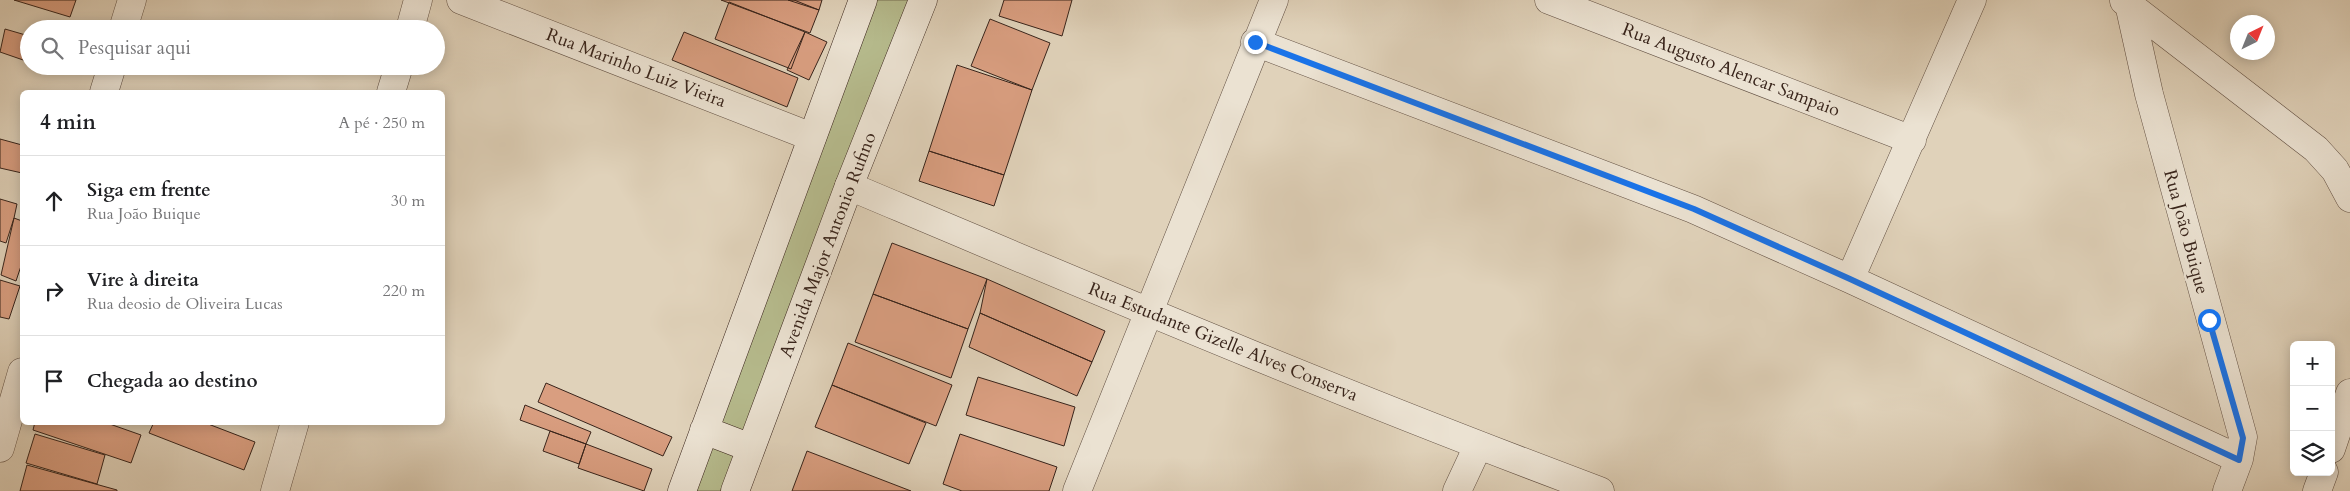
<!DOCTYPE html>
<html lang="pt">
<meta charset="utf-8">
<style>
:root{--surface:#fff;--page:#f2f2f2;--text:#202124;--muted:#757577;--line:#e0e0e0}
body{margin:0;font-family:Cardo,serif;background:var(--page);color:var(--text)}
.controls{position:absolute;right:15px;bottom:15px;display:grid;overflow:hidden;border-radius:8px;box-shadow:0 2px 12px #0003}
.controls button{width:45px;height:45px;display:grid;place-items:center;padding:0;border:0;border-bottom:1px solid var(--line);background:var(--surface);color:var(--text);font:25px sans-serif}
.compass{position:absolute;left:2230px;top:15px;width:45px;height:45px;border-radius:50%;background:var(--surface);box-shadow:0 2px 12px #0003;rotate:43deg}
.stop{position:absolute;width:15px;height:15px;margin:-11px;border:4px solid #1a73e8;border-radius:50%;background:#fff}
.stop.end{background:#1a73e8;border-color:#fff;box-shadow:0 1px 5px #0008}
.list{margin:0;padding:0;list-style:none}
h2{display:flex;justify-content:space-between;align-items:center;height:65px;margin:0;padding:0 20px;font-size:21px}
h2 small{font-size:16px;font-weight:400;color:var(--muted)}
.list li{display:grid;grid-template-columns:32px 1fr auto;gap:15px;align-items:center;box-sizing:border-box;height:90px;padding:0 20px;border-top:1px solid var(--line)}
.list b{display:block;font-size:19px;white-space:nowrap}
.list p{margin:0;font-size:16px;white-space:nowrap;color:var(--muted)}
.list em{font-size:16px;font-style:normal;color:var(--muted)}
.icon{flex:none;width:28px;height:28px;fill:none;stroke:currentColor;stroke-width:2;stroke-linecap:round;stroke-linejoin:round}
.map{position:relative;flex:none;width:2350px;height:491px;overflow:hidden}
.search{position:absolute;background:var(--surface);box-shadow:0 2px 12px #0003;left:20px;top:20px;width:425px;height:55px;display:flex;align-items:center;gap:12px;box-sizing:border-box;padding:0 18px;border-radius:28px;color:var(--muted);font-size:19px}
.panel{position:absolute;background:var(--surface);box-shadow:0 2px 12px #0003;left:20px;top:90px;width:425px;height:335px;border-radius:8px}
.map>svg:first-child{display:block}
.green{fill:#b6bb8d;stroke:#777054}
.building{fill:#d99e80;stroke:#38241b}
.lines{fill:none;stroke-linecap:round;stroke-linejoin:round}
.street-casing{stroke:#625043;stroke-width:29}
.secondary-casing{stroke:#38241b;stroke-width:29}
.street{stroke:#ebe2d2;stroke-width:28}
.secondary{stroke:#ebe2d2;stroke-width:28}
.route{stroke:#1a73e8;stroke-width:6}
.labels{text-anchor:middle;dominant-baseline:central;stroke-width:5;stroke-linejoin:round;paint-order:stroke}
.street-label{font-size:18px;fill:#38241b;stroke:#ebe2d2}
</style>
<div class="map">
<svg width="2350" height="491" viewBox="0 0 2350 491">
<rect width="100%" height="100%" fill="#e0d2ba"/>
<filter id="stains"><feTurbulence type="fractalNoise" baseFrequency=".004" numOctaves="4"/><feColorMatrix values="0 0 0 0 .2 0 0 0 0 .09 0 0 0 0 .02 0 0 0 .5 -.17"/></filter>
<radialGradient id="worn" r=".72"><stop offset=".6" stop-color="#630" stop-opacity="0"/><stop offset="1" stop-color="#630" stop-opacity=".3"/></radialGradient>
<!-- green -->
<path class="green" d="M871 0H912L726 491H684Z"/>
<!-- building -->
<path class="building" d="M14 0H76L70 17Z
M721 0H794L819 10 810 33Z
M788 0H822L819 10Z
M1004 0H1072L1062 36 999 16Z
M729 2 805 32 791 69 715 39Z
M990 19 1050 43 1032 90 971 66Z
M5 29 29 36V62L0 52Z
M684 32 798 78 787 107 672 60Z
M805 32 827 42 809 80 787 70Z
M957 65 1032 90 1004 175 929 151Z
M43 66H64L62 73Z
M0 139 22 145V173L0 168Z
M929 151 1004 175 994 206 919 181Z
M0 199 17 204 14 218 6 243 0 241Z
M14 218 22 221V263L16 281 1 275Z
M892 243 987 279 968 329 873 294Z
M987 279 1105 331 1092 362 980 313Z
M0 280 20 286 9 319 0 317Z
M873 294 968 329 951 378 855 342Z
M980 313 1092 362 1077 396 969 347Z
M848 343 952 385 936 426 832 385Z
M978 377 1075 407 1064 446 966 415Z
M546 383 672 437 663 456 538 402Z
M832 385 926 423 909 464 815 427Z
M525 405 591 432 586 444 520 420Z
M35 422H104L141 435 131 463 33 430Z
M154 422H203L255 442 244 470 149 433Z
M550 431 586 444 579 464 543 451Z
M35 434 105 455 97 484 26 463Z
M960 434 1057 467 1049 491H962L943 484Z
M586 444 652 469 644 491 578 468Z
M807 451 911 491H792Z
M27 465 117 490V491H20Z"/>
<g class="lines">
<defs>
<path id="street" d="M461 0 812 137
M1549 0 1912 140
M2124 1 2316 149 2335 170 2350 198
M2129 4 2149 94 2243 437 2239 459 2227 491
M123 29 132 0
M410 29 418 0
M1255 42 1693 209 1850 279 2239 459
M104 92 112 66
M391 92 399 66
M849 186C1098 291 1347 397 1600 491
M1850 279 1972 0
M0 448 22 372
M2331 449 2350 393
M275 491 295 422
M1077 491 1274 0
M1457 491 1478 446
M2317 491 2324 472"/>
<path id="secondary" d="M704 430 751 448
M682 491 863 0
M735 491 849 186 923 0"/>
</defs>
<!-- street casing -->
<use href="#street" class="street-casing"/>
<!-- secondary casing -->
<use href="#secondary" class="secondary-casing"/>
<!-- street -->
<use href="#street" class="street"/>
<!-- secondary -->
<use href="#secondary" class="secondary"/>
</g>
<g class="lines">
<!-- route -->
<path class="route" d="M1255 42 1694 209 1850 279 2239 460 2243 438 2209 320"/>
</g>
<g class="labels">
<!-- street labels -->
<g class="street-label">
<text transform="translate(636 68) rotate(21)">Rua Marinho Luiz Vieira</text>
<text transform="translate(1731 70) rotate(21)">Rua Augusto Alencar Sampaio</text>
<text transform="translate(2186 232) rotate(75)">Rua João Buique</text>
<text transform="translate(828 245) rotate(-69)">Avenida Major Antonio Rufino</text>
<text transform="translate(1223 342) rotate(22)">Rua Estudante Gizelle Alves Conserva</text>
</g>
</g>
<rect width="100%" height="100%" filter="url(#stains)"/>
<rect width="100%" height="100%" fill="url(#worn)"/>
</svg>
<div class="controls">
<button>+</button>
<button>−</button>
<button><svg class="icon" aria-label="layers" viewBox="0 0 24 24"><path d="M12 4l9 5-9 5-9-5zM3 14l9 5 9-5"/></svg></button>
</div>
<svg class="compass" viewBox="-18 -18 36 36"><path d="M0-13l5 13h-10z" fill="#e53935"/><path d="M0 13l5-13h-10z" fill="#757577"/></svg>
<div class="stop" style="left:2209px;top:320px"></div>
<div class="stop end" style="left:1255px;top:42px"></div>
<div class="search"><svg class="icon" aria-label="search" viewBox="0 0 24 24"><circle cx="10" cy="10" r="6"/><path d="M15 15l6 6"/></svg>Pesquisar aqui</div>
<section class="panel">
<h2>4 min<small>A pé · 250 m</small></h2>
<ul class="list">
<li><svg class="icon" aria-label="ahead" viewBox="0 0 24 24"><path d="M12 20V5M6 11l6-6 6 6"/></svg><div><b>Siga em frente</b><p>Rua João Buique</p></div><em>30 m</em></li>
<li><svg class="icon" aria-label="right" viewBox="0 0 24 24"><path d="M7 20v-9h11M14 6l5 5-5 5"/></svg><div><b>Vire à direita</b><p>Rua deosio de Oliveira Lucas</p></div><em>220 m</em></li>
<li><svg class="icon" aria-label="arrive" viewBox="0 0 24 24"><path d="M6 21V4h12l-3 4 3 4H6"/></svg><div><b>Chegada ao destino</b></div></li>
</ul>
</section>
</div>
